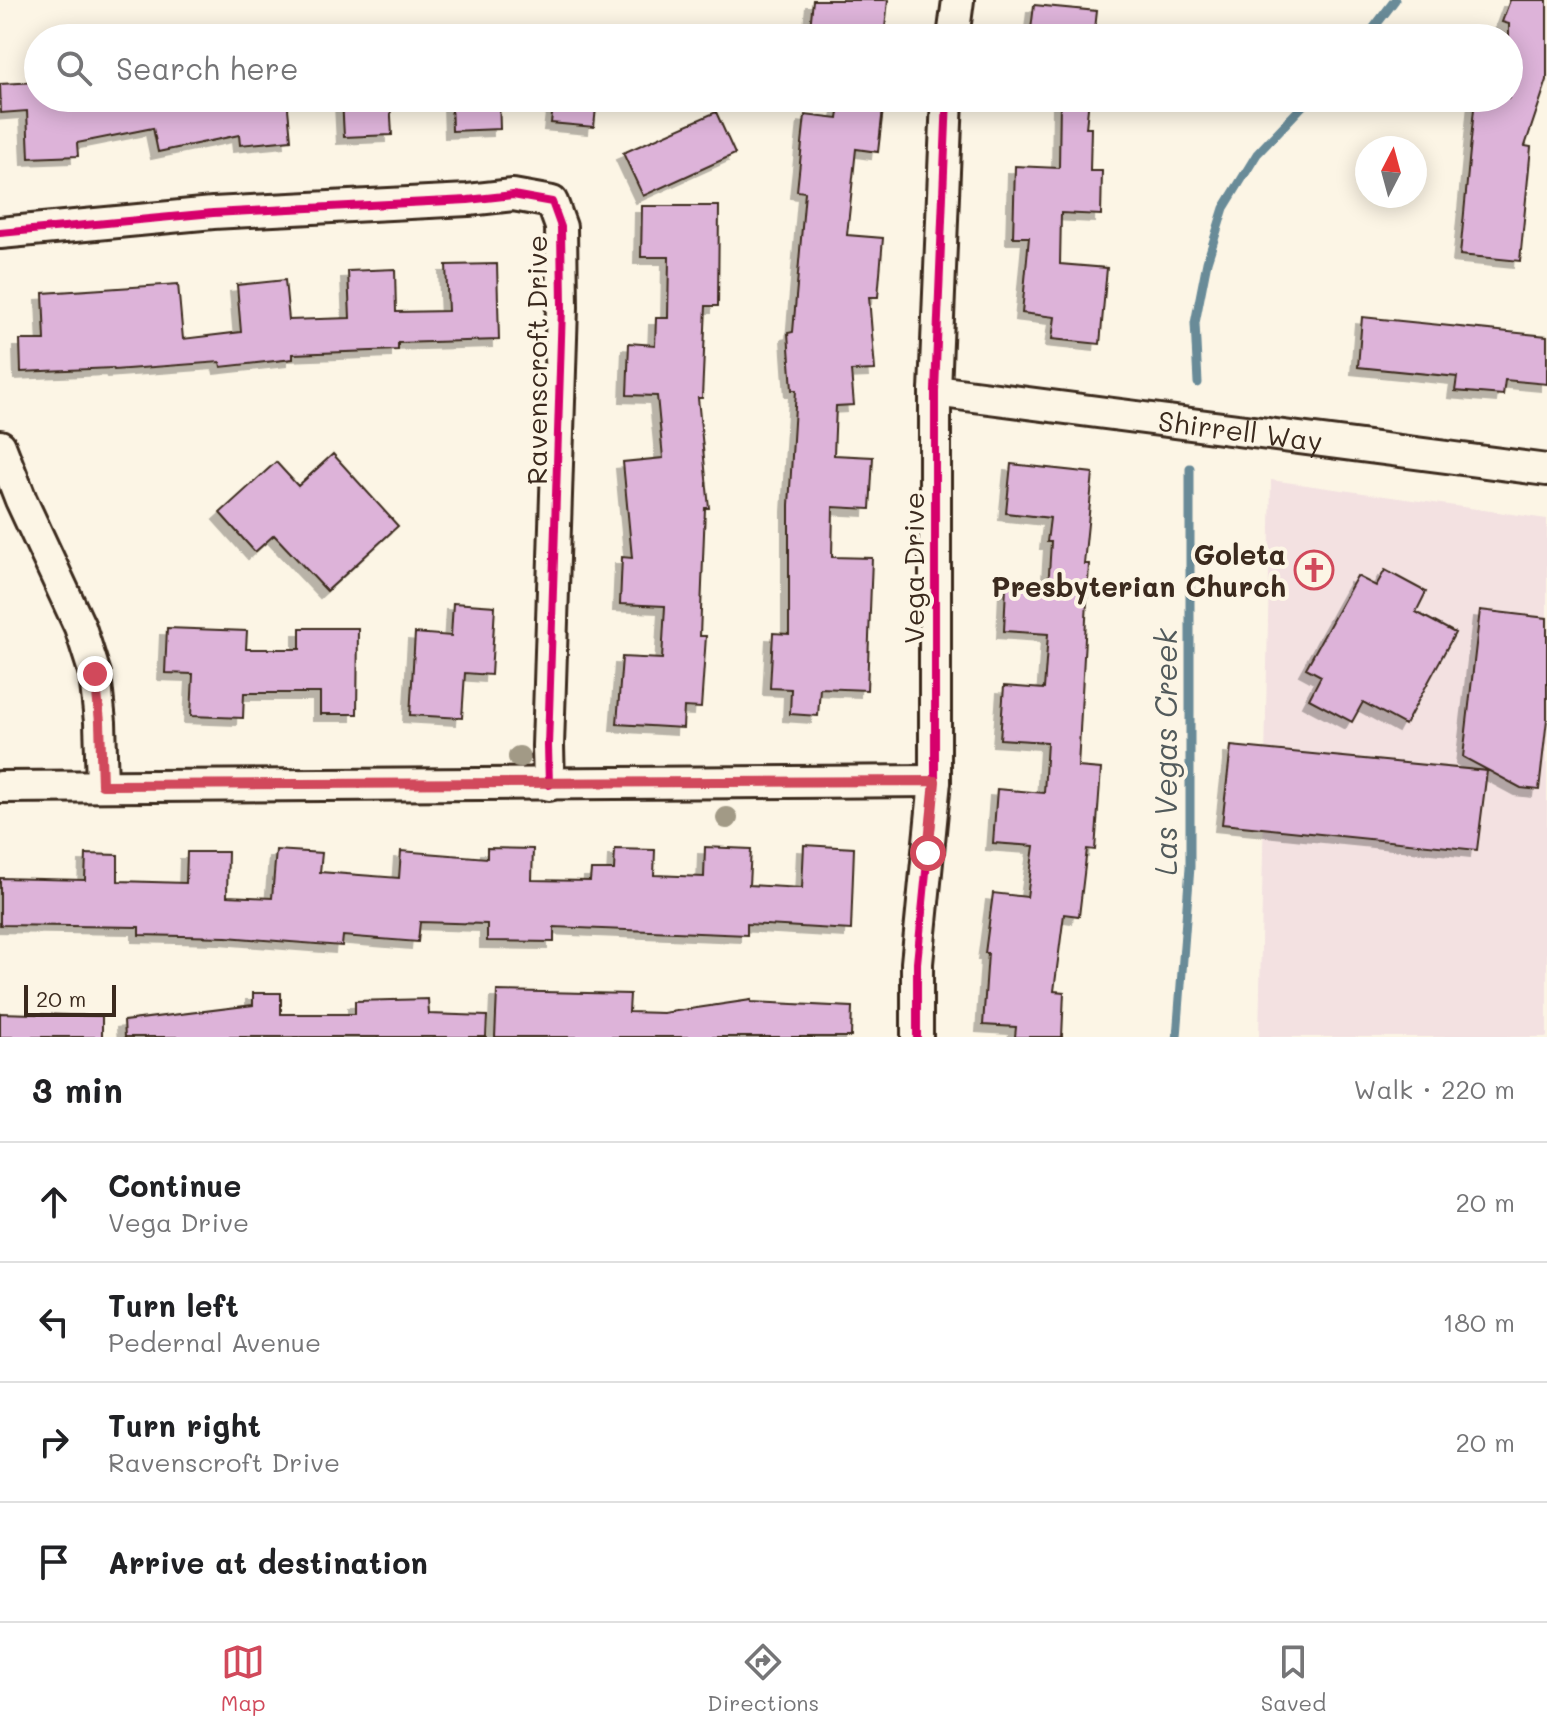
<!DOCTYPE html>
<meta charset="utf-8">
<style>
:root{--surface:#fff;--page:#f2f2f2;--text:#202124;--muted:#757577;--line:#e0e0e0;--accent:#d1495b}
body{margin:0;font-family:Mali,sans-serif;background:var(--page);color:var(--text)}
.compass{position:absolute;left:1355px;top:136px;width:72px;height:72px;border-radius:50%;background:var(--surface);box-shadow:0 4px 20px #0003;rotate:6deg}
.scale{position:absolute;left:24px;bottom:20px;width:92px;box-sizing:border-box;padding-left:8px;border:4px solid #3b2a1e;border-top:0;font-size:22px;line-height:28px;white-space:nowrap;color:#3b2a1e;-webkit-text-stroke:6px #fcf5e5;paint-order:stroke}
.stop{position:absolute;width:24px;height:24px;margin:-18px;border:6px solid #d1495b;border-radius:50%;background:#fff}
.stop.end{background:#d1495b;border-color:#fff;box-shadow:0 2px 8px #0008}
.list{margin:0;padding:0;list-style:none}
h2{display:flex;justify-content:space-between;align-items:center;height:104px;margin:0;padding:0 32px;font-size:34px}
h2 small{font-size:26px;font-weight:400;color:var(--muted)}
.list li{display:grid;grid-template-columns:52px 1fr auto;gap:24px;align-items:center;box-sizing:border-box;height:120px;padding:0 32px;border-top:2px solid var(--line)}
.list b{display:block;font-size:30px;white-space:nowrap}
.list p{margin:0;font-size:26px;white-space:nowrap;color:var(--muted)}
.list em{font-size:26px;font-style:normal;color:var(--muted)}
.icon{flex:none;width:44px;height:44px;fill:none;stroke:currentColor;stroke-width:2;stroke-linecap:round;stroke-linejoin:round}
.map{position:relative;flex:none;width:1547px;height:1037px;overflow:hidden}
.search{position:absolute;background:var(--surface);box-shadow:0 4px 20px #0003;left:24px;right:24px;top:24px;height:88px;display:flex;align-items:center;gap:20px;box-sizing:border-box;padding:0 28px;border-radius:44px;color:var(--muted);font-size:30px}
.sheet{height:584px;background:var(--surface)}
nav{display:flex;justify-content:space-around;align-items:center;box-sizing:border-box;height:112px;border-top:2px solid var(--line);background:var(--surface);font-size:22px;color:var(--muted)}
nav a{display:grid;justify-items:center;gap:4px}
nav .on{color:var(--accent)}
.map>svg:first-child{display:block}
.built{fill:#f3e1e1}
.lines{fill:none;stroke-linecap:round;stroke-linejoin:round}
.stream{stroke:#698b98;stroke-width:9}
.building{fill:#ddb3d9;stroke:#3b2a1e;stroke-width:2;filter:url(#shadow)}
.minor-casing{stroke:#3b2a1e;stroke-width:36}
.minor{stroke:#fcf5e5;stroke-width:30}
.cycleway-casing{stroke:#fcf5e5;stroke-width:13}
.cycleway{stroke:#d6006c;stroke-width:8}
.tree{fill:#a29a86}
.route{stroke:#d1495b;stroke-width:10}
.labels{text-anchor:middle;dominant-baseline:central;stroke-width:8;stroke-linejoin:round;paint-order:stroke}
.street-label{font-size:28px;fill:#3b2a1e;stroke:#fcf5e5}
.poi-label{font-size:28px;font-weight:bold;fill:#3b2a1e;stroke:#fcf5e5;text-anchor:end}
.water-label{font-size:30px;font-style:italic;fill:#525a5b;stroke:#fcf5e5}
</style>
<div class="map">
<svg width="1547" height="1037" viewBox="0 0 1547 1037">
<defs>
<filter id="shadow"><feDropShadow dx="-7" dy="7" stdDeviation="0" flood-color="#0004"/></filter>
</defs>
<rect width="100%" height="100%" fill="#fcf5e5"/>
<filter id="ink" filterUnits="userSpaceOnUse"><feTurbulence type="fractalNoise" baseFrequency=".0125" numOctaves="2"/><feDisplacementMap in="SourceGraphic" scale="16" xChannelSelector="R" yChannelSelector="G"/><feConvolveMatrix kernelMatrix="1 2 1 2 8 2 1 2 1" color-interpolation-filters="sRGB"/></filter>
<g filter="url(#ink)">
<!-- built -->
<path class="built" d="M1271 480 1547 519V1037H1259Z"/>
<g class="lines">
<!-- stream -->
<path class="stream" d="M1366 38 1395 0
M1198 383 1195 323 1207 262 1224 208 1257 154 1310 98
M1177 1037 1190 867V468"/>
</g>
<!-- building -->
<path class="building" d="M813 0H888L884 38H809Z
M1510 0H1547V80L1525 146 1531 147 1520 261 1460 255 1475 98H1509V24L1502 22Z
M1034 5 1097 11 1094 38H1030Z
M38 82V98H287L291 140 240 145 239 135 158 152 153 128 77 143 78 156 29 158 27 111 1 113 0 84Z
M342 98H390L392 135 344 137Z
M451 98H499L500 129 452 131Z
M554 98H597L594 127 551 123Z
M841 98 884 100 878 152 856 149 847 235 883 238 878 297H869L875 370 851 371 854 405 836 406 834 455 873 457 870 509 833 507 832 557 872 558 867 690 820 688 818 716 790 714 791 689 770 688 773 633 789 634V505L796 390H792L788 333 793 332 805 192 797 191 805 115 838 119Z
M1060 98H1089L1086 128H1091L1090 171H1102L1101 215 1061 213 1060 264 1107 268 1100 344 1052 339 1055 317 1022 313 1029 237H1013L1015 166 1059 168Z
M716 112 735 154 643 196 623 153Z
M642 206H719L718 306H706L702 398H698L709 508H705L700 636H706L701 708 684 707 683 728 617 724 622 657 662 659 665 606 620 604 622 557 632 558 623 462 663 458 657 396 627 395 629 343 655 345 656 318H668L669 257H641Z
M497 264 499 340 398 343V350L293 354V359L221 367 220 362 114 370 113 368 21 372 20 340H45L43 293 178 284 183 339 241 332 237 285 285 280 289 320 350 318 348 271 395 269 396 312 448 311 446 265Z
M1362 317 1547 336V384L1505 380 1503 395 1455 391 1457 377 1358 367Z
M333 454 398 526 327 591 274 535 255 552 220 513 276 462 298 486Z
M1011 464 1093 473 1084 564H1089L1078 767 1101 769 1095 850 1087 849 1079 916 1064 914 1054 991 1064 992 1062 1037H1015L1016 1027 983 1025 988 953H985L993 893 1027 897 1034 846 993 843 997 789 1044 793 1047 742 1000 739 1004 686 1044 689 1048 634 1004 631 1006 586 1048 589 1051 542H1047L1050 518 1006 513Z
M1385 570 1426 592 1416 612 1455 633 1405 725 1363 702 1352 722 1309 699 1321 676 1306 668 1357 576 1376 586Z
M453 603 495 606 491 675 465 673 462 718 410 715 415 633 451 636Z
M1480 610 1547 618V719L1539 790 1521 788 1463 757Z
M167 628 247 631 246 649H300V628H358L357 714H320V693H244L243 718 191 716 193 674 165 673Z
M1231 746 1487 771 1477 850 1222 824Z
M804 845 854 848 851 930 747 924V935L554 927V942L487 941V924L420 922 418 942 343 936 342 946 226 937 139 935V927L0 925V878L85 880 86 854 118 855V881L186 883 187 852H228L227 896 272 898 276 850 322 853 320 872 399 878 401 851 487 858V848L533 849 532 880 590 881 591 870H614L615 849 655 850 654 875 704 877 705 847 751 849 749 885 802 888Z
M497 991 630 994 629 1012 663 1013 751 1000V1002L852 1007 851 1037H495Z
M253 993H281V1014H355V1001L428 999 429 1014 487 1016 486 1037H125L124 1021 253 1005Z
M0 1013 102 1016V1037H0Z"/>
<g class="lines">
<defs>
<g id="minor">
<path d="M953 38 958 0"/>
<path d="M0 233 213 213 468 200 513 195 552 202 561 227 562 307 548 746 549 785"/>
<path id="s1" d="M935 391 1547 470"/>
<path d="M0 446 21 500 80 627 95 674 100 722 102 785"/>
<path d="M0 787 935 781"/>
<path d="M917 1037V963L935 781V391L947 98"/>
</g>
</defs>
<!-- minor casing -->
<use href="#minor" class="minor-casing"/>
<!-- minor -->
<use href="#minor" class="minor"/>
<defs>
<path id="cycleway" d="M0 233 213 213 468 200 513 195 552 202 561 227 562 307 548 746 549 785
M917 1037V963L935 781V391L947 98"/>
</defs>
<!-- cycleway casing -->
<use href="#cycleway" class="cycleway-casing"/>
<!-- cycleway -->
<use href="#cycleway" class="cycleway"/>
</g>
<!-- trees -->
<g class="tree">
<circle cx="519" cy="757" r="11"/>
<circle cx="727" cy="818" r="11"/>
</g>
</g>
<g class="lines" filter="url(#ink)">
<!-- route -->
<path class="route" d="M95 674 100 722 102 785 935 781 928 853"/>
</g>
<!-- icons -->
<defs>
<symbol id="church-ring" viewBox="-11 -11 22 22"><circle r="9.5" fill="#fcf5e5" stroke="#d1495b" stroke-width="1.5"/><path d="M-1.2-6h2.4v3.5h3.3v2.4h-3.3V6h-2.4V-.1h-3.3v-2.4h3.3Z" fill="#d1495b"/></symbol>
</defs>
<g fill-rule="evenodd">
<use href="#church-ring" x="1292" y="548" width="44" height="44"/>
</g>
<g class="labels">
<!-- street labels -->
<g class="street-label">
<text transform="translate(536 360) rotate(-90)">Ravenscroft Drive</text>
<text stroke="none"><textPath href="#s1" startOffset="308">Shirrell Way</textPath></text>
<text transform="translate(913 568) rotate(-90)">Vega Drive</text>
</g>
<!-- poi labels -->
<g class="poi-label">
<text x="1286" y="554">Goleta<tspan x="1286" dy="32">Presbyterian Church</tspan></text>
</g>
<!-- water labels -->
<g class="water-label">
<text transform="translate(1165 752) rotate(-90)">Las Vegas Creek</text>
</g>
</g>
</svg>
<svg class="compass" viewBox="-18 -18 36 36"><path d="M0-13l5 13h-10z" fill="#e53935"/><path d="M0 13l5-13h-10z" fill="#757577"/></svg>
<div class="scale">20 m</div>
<div class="stop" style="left:928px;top:853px"></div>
<div class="stop end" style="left:95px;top:674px"></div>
<div class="search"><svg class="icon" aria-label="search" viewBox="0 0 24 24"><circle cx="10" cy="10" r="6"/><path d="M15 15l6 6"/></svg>Search here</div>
</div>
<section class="sheet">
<h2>3 min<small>Walk · 220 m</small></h2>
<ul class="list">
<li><svg class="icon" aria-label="ahead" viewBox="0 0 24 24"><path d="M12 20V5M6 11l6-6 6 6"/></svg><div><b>Continue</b><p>Vega Drive</p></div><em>20 m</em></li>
<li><svg class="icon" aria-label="left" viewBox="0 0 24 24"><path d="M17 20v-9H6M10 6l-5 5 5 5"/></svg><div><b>Turn left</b><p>Pedernal Avenue</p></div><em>180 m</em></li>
<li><svg class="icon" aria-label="right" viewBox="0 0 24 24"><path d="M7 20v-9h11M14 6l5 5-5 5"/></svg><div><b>Turn right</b><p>Ravenscroft Drive</p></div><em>20 m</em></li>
<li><svg class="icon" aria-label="arrive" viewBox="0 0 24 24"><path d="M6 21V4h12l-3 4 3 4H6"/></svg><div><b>Arrive at destination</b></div></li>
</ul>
</section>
<nav>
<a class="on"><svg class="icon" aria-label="map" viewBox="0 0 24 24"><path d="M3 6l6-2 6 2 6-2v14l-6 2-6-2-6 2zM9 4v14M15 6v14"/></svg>Map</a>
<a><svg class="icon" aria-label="directions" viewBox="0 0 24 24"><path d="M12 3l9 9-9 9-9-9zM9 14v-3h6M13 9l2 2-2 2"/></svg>Directions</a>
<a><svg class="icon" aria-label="saved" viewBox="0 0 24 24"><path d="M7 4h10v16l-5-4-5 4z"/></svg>Saved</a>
</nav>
